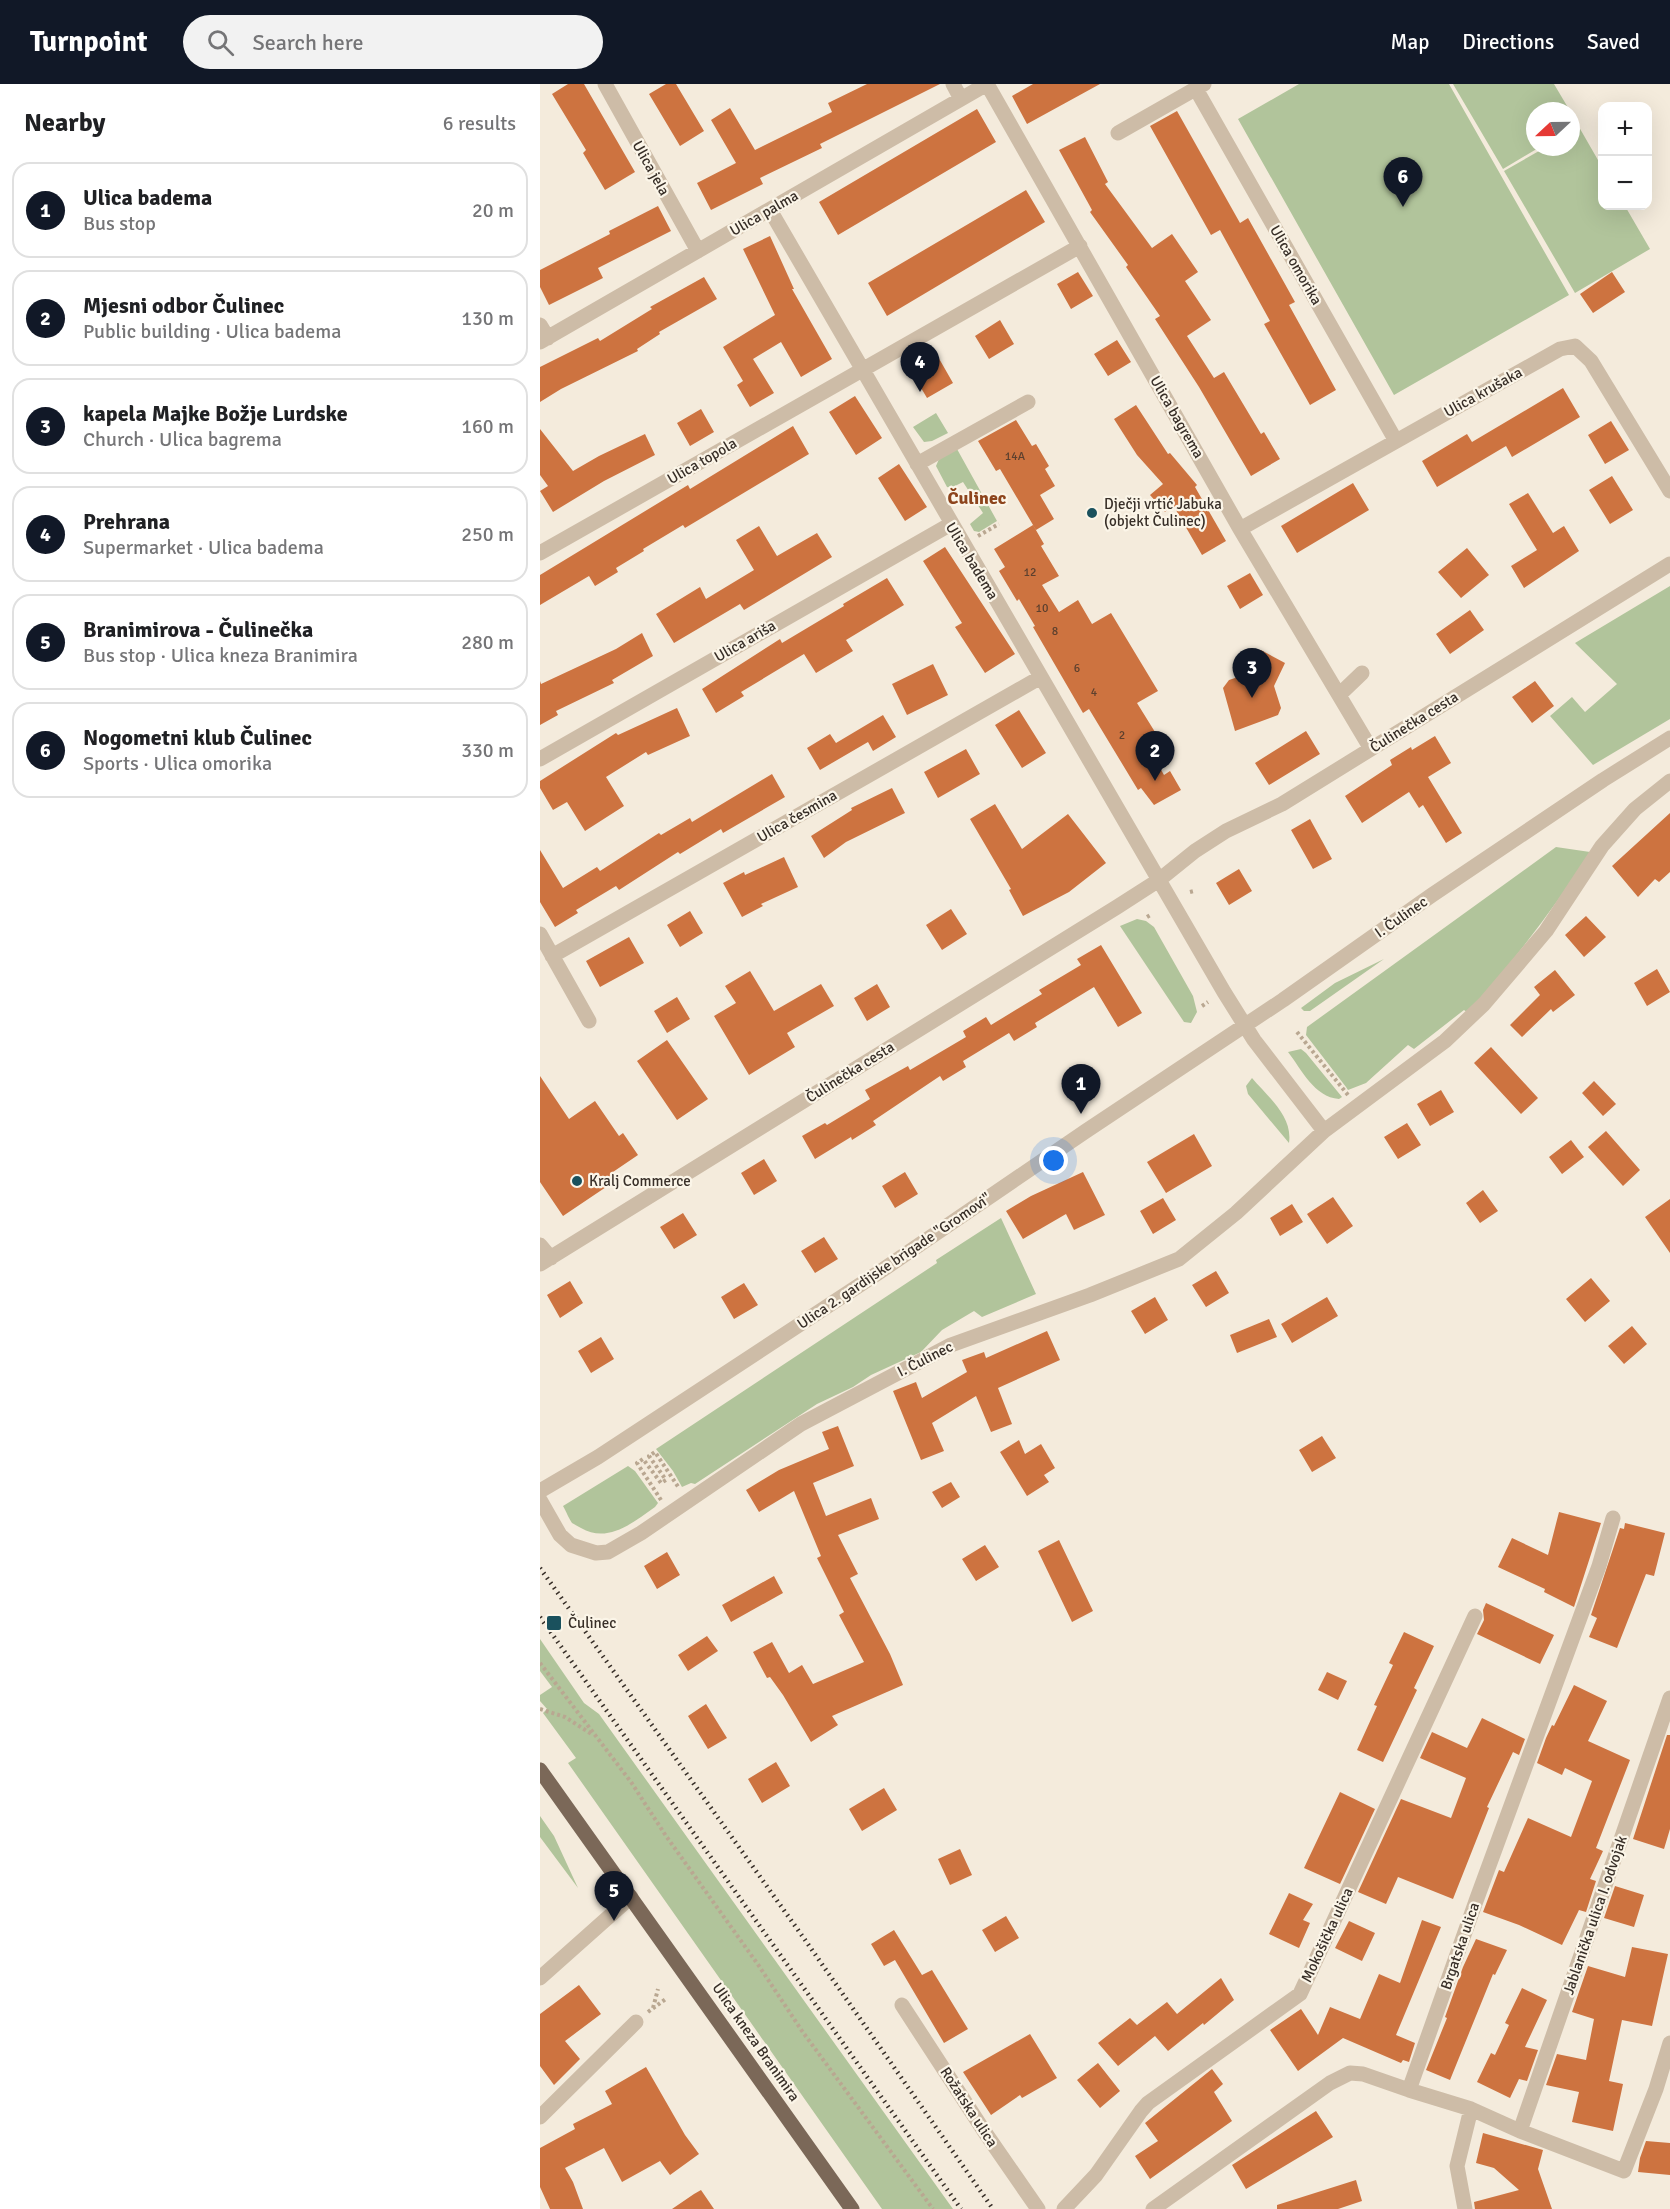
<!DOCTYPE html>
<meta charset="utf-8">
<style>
:root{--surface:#fff;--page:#f2f2f2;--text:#202124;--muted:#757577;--line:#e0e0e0;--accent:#111827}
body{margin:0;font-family:Signika,sans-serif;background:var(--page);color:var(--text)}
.controls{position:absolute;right:18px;top:18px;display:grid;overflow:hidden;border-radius:12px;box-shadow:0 6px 24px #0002}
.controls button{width:54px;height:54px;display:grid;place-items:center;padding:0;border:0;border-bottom:2px solid var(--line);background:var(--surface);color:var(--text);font:30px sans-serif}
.compass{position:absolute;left:986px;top:18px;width:54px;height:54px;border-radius:50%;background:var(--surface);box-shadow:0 6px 24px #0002;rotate:248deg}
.you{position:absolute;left:514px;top:1077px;width:21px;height:21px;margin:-15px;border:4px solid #fff;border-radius:50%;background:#1a73e8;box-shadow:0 0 0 9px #1a73e833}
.badge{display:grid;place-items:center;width:39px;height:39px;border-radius:50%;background:var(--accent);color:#fff;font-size:20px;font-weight:700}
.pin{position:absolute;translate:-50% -50px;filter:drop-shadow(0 2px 3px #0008)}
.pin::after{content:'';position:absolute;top:32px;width:21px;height:18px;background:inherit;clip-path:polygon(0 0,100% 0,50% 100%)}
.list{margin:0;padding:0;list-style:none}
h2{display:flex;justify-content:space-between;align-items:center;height:78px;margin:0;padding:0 24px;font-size:26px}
h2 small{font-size:20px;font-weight:400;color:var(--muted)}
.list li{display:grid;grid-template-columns:39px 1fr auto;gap:18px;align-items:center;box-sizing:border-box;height:96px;margin:0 12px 12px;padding:0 12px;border:2px solid var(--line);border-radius:18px}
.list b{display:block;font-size:22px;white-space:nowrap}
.list p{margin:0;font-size:20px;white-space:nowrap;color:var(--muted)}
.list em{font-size:20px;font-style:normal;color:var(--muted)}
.icon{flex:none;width:33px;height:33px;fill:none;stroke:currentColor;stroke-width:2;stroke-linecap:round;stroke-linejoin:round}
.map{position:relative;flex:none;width:1130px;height:2125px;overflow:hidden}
header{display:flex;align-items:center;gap:36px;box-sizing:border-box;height:84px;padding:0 30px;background:var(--accent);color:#fff}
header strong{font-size:28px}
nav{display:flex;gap:33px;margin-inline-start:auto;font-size:21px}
.search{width:420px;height:54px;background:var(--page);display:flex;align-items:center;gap:15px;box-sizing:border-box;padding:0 21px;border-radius:33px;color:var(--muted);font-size:22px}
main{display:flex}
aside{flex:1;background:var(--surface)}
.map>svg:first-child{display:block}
.green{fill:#b1c49b}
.building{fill:#cd7340}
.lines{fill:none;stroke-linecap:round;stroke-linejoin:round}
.path{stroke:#b9a791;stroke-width:4;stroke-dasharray:3 3;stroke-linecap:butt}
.minor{stroke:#cdbca7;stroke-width:15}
.major{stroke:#7b6858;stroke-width:15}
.rail{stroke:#382f28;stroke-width:4.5;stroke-dasharray:1.5 4.5;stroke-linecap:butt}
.poi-dot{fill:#1a515d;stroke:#fbf5e8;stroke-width:2}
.labels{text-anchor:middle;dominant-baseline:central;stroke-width:4.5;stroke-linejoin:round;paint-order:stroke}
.number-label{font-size:12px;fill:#5d402e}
.street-label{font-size:15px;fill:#382f28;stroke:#fbf5e8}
.poi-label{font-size:15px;fill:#382f28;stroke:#fbf5e8;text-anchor:start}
.quarter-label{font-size:18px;font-weight:bold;fill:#8d441c;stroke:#fbf5e8}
</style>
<header>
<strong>Turnpoint</strong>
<div class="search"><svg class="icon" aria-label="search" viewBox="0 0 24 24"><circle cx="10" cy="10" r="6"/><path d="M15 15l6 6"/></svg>Search here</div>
<nav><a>Map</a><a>Directions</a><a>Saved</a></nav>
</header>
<main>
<aside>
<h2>Nearby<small>6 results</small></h2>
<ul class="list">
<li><span class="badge">1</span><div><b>Ulica badema</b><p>Bus stop</p></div><em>20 m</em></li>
<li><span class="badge">2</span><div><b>Mjesni odbor Čulinec</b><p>Public building · Ulica badema</p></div><em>130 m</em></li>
<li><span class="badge">3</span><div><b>kapela Majke Božje Lurdske</b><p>Church · Ulica bagrema</p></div><em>160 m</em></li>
<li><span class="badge">4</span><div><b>Prehrana</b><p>Supermarket · Ulica badema</p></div><em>250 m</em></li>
<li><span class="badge">5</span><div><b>Branimirova - Čulinečka</b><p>Bus stop · Ulica kneza Branimira</p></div><em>280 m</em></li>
<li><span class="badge">6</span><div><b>Nogometni klub Čulinec</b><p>Sports · Ulica omorika</p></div><em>330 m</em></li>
</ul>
</aside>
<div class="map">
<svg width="1130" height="2125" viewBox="0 0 1130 2125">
<rect width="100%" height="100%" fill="#f4ebdc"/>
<!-- green -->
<path class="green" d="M759 0H909L1029 211 854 311 698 35Z
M913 0H1014L1030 27H995V63H1000L963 85Z
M1039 43 1062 83V122H1085L1110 165 1035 209 964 87 1006 63H1031V48Z
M396 329 408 349 392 357 384 358 373 343Z
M417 365 457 437 439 448 434 447 430 440 443 429 423 398 411 404 407 403 396 382 399 375Z
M1130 502V635L1053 681 1010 632 1032 613 1045 628 1077 600 1035 559Z
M1016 763 1050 768C1014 825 973 878 928 929L924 926 874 965 868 961 826 999 808 1006 806 1003 766 951 767 943Z
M597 835 606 837 614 843 653 912 657 928 651 939 644 938 580 842Z
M844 875 770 927H764L761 924 795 899Z
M761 965 766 969 802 1013 799 1015C774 1013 762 986 748 968Z
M712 994C728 1013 753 1032 749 1059L708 1010 706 1002Z
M461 1134 496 1210 442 1233 434 1227 402 1246 381 1268 331 1291 313 1303 277 1320 155 1400 151 1399 142 1403 133 1387 116 1365 397 1179 396 1176Z
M88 1382 95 1387 118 1419 115 1423C94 1438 68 1460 41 1444 38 1442 35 1441 32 1439 29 1435 26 1427 23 1422Z
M0 1555 44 1619 59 1630 413 2125H342L28 1679 36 1674 3 1629 7 1625 0 1617V1611L12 1603 0 1587Z
M0 1732 14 1752 38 1804 0 1753Z"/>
<!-- building -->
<path class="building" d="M28 0H44L95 88 65 106 43 69 46 66 12 10Z
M126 0H136L164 47 140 62 109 10Z
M327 0H400L280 60 282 64 220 94 223 100 171 126 157 99 196 79 171 36 190 24 215 66 292 28 288 19Z
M493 0H560L487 40 472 12Z
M437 25 456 58 298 151 279 118Z
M637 27 700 139 708 134 755 218 749 221 796 306 770 321 724 240 730 237 680 146 671 151 610 42Z
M545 53 568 98 565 100 612 164 632 150 658 188 645 197 671 236 647 252 674 294 684 288 721 350 724 348 740 375 711 392 659 303 615 235 620 232 586 183 588 181 550 128 552 126 519 66Z
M486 106 505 138 347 232 328 199Z
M118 122 131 147 58 184 63 194 9 221 0 203V186L70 150 69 147Z
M230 152 254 205H252L292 275 261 293 241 258 213 275 234 309 210 323 197 301 203 297 183 263 235 231 203 165Z
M538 188 553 212 531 225 517 200Z
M1072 188 1085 208 1053 229 1040 210Z
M164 193 177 215 119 248 120 250 97 265 98 267 21 305 0 318V283L58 254 60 257 112 225 110 223Z
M460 236 474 260 449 275 435 252Z
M577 256 591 278 568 292 554 270Z
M397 271 413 299 387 314 371 287Z
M1023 304 1040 333 972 373 966 362 897 403 882 377 927 350 932 358Z
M315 312 342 354 316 371 289 328Z
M596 321 628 370 630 369 657 401 655 403 686 457 662 471 633 421 625 428 610 411 623 400 597 371 574 335Z
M161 325 174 348 150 362 137 339Z
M476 336 492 362 496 360 509 382 505 385 515 402 500 411 514 435 496 446 460 385 456 387 438 357Z
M1071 337 1089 366 1065 380 1048 351Z
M253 342 269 370 145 444 143 441 103 465 104 467 76 484 78 488 55 502 49 492 0 521V491L148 401 150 405Z
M0 345 33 387 59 372 105 350 115 371 64 397 13 428 0 407 8 402 0 391Z
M359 380 387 423 365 437 338 394Z
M1072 392 1093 426 1070 440 1049 406Z
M813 399 829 426 757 469 741 442Z
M988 409 1013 449 1024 442 1039 467 984 504 971 482 997 466 969 420Z
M493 441 504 460 501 462 519 492 502 501 519 528 538 516 552 540 571 529 618 607 597 619 615 648 603 654 624 691 630 687 641 706 614 721 601 704 598 706 549 625 543 629 493 543 495 542 479 515 477 517 459 487 465 483 454 465Z
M219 442 237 472 277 449 292 473 204 526 200 520 134 559 116 530 160 503 166 515 214 486 196 456Z
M405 463 475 570 445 589 415 543 422 539 383 477Z
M927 464 949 491 921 514 898 488Z
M710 489 723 511 700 525 687 502Z
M347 494 364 521 306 556 313 567 276 589 264 570 201 608 204 612 176 629 162 605 240 555 242 559 304 522 303 520Z
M930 526 944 546 910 570 896 550Z
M102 549 113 572 72 596 74 599 16 627 18 631 0 641V597L1 600 76 565Z
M721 566 745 579 734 602 741 624 738 631 695 647 683 604 689 596 710 589Z
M393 580 408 611 367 631 352 600Z
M995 597 1014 622 992 639 972 613Z
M137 624 150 652 108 671 106 668 66 693 84 722 45 747 27 718 13 726 0 704V697L76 649 78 651Z
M479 626 506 669 482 684 455 641Z
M343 631 356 653 333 667 328 658 280 686 267 664 290 650 296 659Z
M766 647 780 670 729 701 715 679Z
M895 652 911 679 888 693 922 749 906 759 883 721 879 724 869 708 822 739 805 712 852 681 850 676 871 663 872 666Z
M426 665 440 690 398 714 384 688Z
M232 690 245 713 183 749 181 745 140 770 138 768 79 806 76 802 36 826 38 829 15 843 0 818V766L23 804 57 783 60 787 119 749 121 751 150 734 152 738Z
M352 704 365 729 306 758 284 774 271 752 312 726 311 724Z
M455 720 482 765 528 730 566 779 529 808 483 832 469 806 471 805 430 735Z
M1130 729V788L1119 798 1115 795 1098 813 1072 782Z
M770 735 792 775 773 785 751 746Z
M244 773 258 803 221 820 223 822 202 833 183 799 204 788 205 791Z
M699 785 712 807 689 821 676 799Z
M411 825 427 850 402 866 386 841Z
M150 827 163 849 140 863 127 841Z
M1046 832 1066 853 1044 873 1025 851Z
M89 853 104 879 60 903 46 877Z
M561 861 602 929 578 943 554 903 495 939 497 943 474 957 469 949 423 977 426 983 403 997 400 992 333 1037 336 1041 312 1056 311 1053 275 1075 262 1052 285 1039 287 1041 330 1015 325 1006 368 982 370 986 426 953 423 947 446 933 451 941 502 910 499 906 541 881 537 875Z
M1117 885 1130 908 1107 922 1094 899Z
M1015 886 1035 911 1013 928 1011 925 982 953 970 941 1000 911 994 903Z
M210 887 234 927 281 900 294 922 247 949 255 963 209 991 174 932 196 919 185 902Z
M337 900 350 923 327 937 314 914Z
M137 913 150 935 127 949 114 927Z
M127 956 168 1015 137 1036 97 977Z
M951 963 998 1014 981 1030 934 979Z
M0 992 29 1035 55 1017 79 1052 83 1049 98 1071 70 1090 75 1097 23 1132 0 1098Z
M1054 997 1076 1020 1063 1032 1042 1009Z
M901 1006 914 1028 890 1042 877 1020Z
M867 1039 881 1061 858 1075 844 1053Z
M1066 1047 1100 1086 1083 1102 1048 1063Z
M654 1050 672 1082 626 1109 607 1078Z
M1031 1056 1044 1073 1022 1090 1009 1073Z
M224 1075 237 1097 214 1111 201 1089Z
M365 1088 378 1110 355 1124 342 1102Z
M543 1088 565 1131 534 1146 526 1130 483 1155 466 1127 491 1112Z
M943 1106 958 1127 940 1139 926 1119Z
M793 1113 813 1142 787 1160 767 1130Z
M623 1114 636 1136 613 1150 600 1127Z
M1130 1115V1169L1105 1133Z
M752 1120 763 1138 740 1152 730 1134Z
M143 1129 157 1151 134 1165 120 1143Z
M284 1153 298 1175 275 1189 261 1167Z
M676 1187 689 1209 666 1223 652 1201Z
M1051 1194 1070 1217 1045 1238 1026 1215Z
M30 1197 43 1219 20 1234 7 1211Z
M204 1199 218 1221 194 1235 181 1213Z
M615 1213 628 1236 605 1250 591 1227Z
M787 1213 798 1232 752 1259 741 1240Z
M729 1235 737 1253 697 1269 690 1251Z
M1092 1242 1107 1260 1084 1280 1068 1262Z
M507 1247 520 1276 458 1304 472 1340 451 1348 436 1312 392 1339 404 1367 381 1376 353 1307 376 1298 382 1314 427 1288 422 1276 444 1268 446 1274Z
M61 1253 74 1275 51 1289 38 1267Z
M298 1342 314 1382 273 1399 286 1432 331 1414 339 1435 298 1451 318 1490 310 1494 350 1570 363 1601 292 1632 298 1641 271 1658 243 1611 230 1593 227 1594 213 1568 232 1558 249 1589 262 1581 273 1600 324 1578 299 1531 304 1528 277 1474 281 1472 254 1407 219 1428 206 1406 239 1386 289 1365 282 1348Z
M782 1352 796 1374 772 1388 759 1366Z
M479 1356 485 1370 501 1360 515 1384 504 1391 509 1398 487 1412 460 1368Z
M411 1398 420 1413 402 1424 392 1408Z
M1019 1428 1061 1439 1034 1523 1004 1508 1005 1505 958 1483 972 1454 1008 1471Z
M1085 1439 1125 1449 1114 1492 1106 1490 1077 1564 1049 1553 1057 1534 1051 1531 1080 1444 1084 1445Z
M519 1456 553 1527 532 1538 498 1467Z
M445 1461 459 1483 436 1497 422 1475Z
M127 1468 140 1491 117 1505 104 1482Z
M234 1492 243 1509 191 1538 182 1521Z
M946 1519 1014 1551 1000 1580 937 1550 944 1536 943 1526Z
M864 1548 894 1562 874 1604 877 1606 843 1678 817 1666 837 1622 834 1621 853 1581 849 1579Z
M167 1552 178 1567 148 1587 138 1571Z
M787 1588 807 1597 798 1616 778 1606Z
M1034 1601 1067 1617 1048 1657 1090 1676 1056 1764 1063 1767 1050 1795 1056 1797 1046 1828 1039 1826 1022 1861 979 1841 943 1828 959 1786 964 1788 988 1734 1031 1753 1052 1697 1025 1684 1022 1691 997 1679 1006 1654 1012 1641 1014 1642Z
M166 1620 187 1654 168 1665 148 1632Z
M942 1634 985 1655 979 1671 973 1668 947 1723 949 1724 913 1815 858 1793 846 1820 818 1808 861 1715 911 1734 926 1694 880 1674 892 1648 927 1664Z
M1127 1651H1130V1745L1124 1765 1093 1755Z
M236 1678 250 1702 222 1719 208 1695Z
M344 1704 357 1726 322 1747 309 1725Z
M800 1708 835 1725 800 1800 764 1784Z
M420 1765 432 1791 410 1801 398 1775Z
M1075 1802 1104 1811 1094 1843 1064 1834Z
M749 1809 773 1820 763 1836 770 1839 759 1864 729 1850Z
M466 1832 479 1854 455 1868 442 1846Z
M882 1836 901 1843 856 1951 875 1959 869 1978 863 1976 861 1979 803 1954 758 1987 730 1946 761 1925 778 1951 790 1923 820 1935 839 1890 860 1899Z
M809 1837 835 1849 822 1877 795 1864Z
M354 1846 382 1891 392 1886 428 1945 404 1959 355 1876 344 1882 331 1860Z
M936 1855 967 1866 955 1891 953 1890 910 1996 886 1986 907 1934 905 1933 923 1883Z
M1092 1863 1128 1870 1112 1942 1082 1936 1069 1997 1083 2000 1073 2047 1032 2038 1039 2008 1006 2001 1017 1970 1046 1976 1054 1935 1032 1928 1048 1882 1085 1893Z
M681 1894 694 1916 664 1941 663 1939 628 1967 615 1952 578 1982 558 1959 590 1934 597 1941 627 1918 637 1930Z
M39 1901 61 1930 25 1957 40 1975 14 2001 0 1982V1930Z
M982 1904 1007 1916 985 1963 998 1966 987 1997 979 1995 970 2014 937 1998 951 1969 955 1971 969 1941 965 1939Z
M490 1950 517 1994 482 2014 480 2011 451 2031 423 1988Z
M558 1979 580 2007 560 2024 537 1996Z
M106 1983 145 2051 159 2070 130 2091 120 2077 82 2098 64 2064 25 2084 33 2098 43 2125H10L0 2103V2064L35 2045 33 2040 72 2020 65 2007Z
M672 1985 683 2000 674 2008 692 2037 610 2095 595 2072 618 2057 605 2039Z
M776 2027 793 2053 706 2105 692 2081Z
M943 2049 1003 2066 998 2085 1012 2125H935L934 2118 979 2106 954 2084 936 2079Z
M1106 2057 1130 2059V2091L1098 2088 1100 2074Z
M816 2096 822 2117 798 2125H737V2121Z
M161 2106 174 2125H132L154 2110Z"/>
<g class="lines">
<!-- path -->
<path class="path" d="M438 452 459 440
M650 808 654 807
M607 833 612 830
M662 922 668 918
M757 948 808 1011
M121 1416 97 1379 103 1375 121 1399 126 1396 109 1372 115 1368 139 1404
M0 1579 91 1698 126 1752 219 1882 262 1947 393 2125
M0 1625 25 1633 53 1651
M113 1924 118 1905
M108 1928 127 1914"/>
<!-- minor -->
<path class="minor" d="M65 0 158 167
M413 0 421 15
M447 0 700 445 831 665
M656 5 856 357
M578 49 664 0
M230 126 684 908 714 956 784 1047
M0 241 8 254
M0 258 447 0
M377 380 488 318
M700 445 1020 265 1035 262 1051 277 1130 407
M0 469 540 162
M799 611 822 589
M0 675 411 440
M0 850 49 937
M12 872 501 593
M0 1161 11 1174
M0 1180 577 823 619 796 655 767 686 747 742 720 1130 480
M0 1407 58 1373 338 1189 546 1047 743 916 892 811 1063 696 1130 654
M0 1416 20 1451 31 1461 56 1469 68 1468 101 1449 261 1340 411 1261 550 1211 639 1175 696 1129 784 1047 905 957 944 920 1006 847 1062 762 1095 725 1130 697
M0 1894 91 1813
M362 1921 444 2047 498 2125
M869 2006 931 2025 980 2047 1084 2087 1116 2005 1130 1959
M0 2033 96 1938
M980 2047 1130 1614
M524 2125 556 2091 601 2027 608 2019 760 1910 935 1532
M613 2125 790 1999 810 1989 823 1990 869 2006 936 1817 1059 1482 1073 1434
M925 2125 917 2082 931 2025"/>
<!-- major -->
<path class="major" d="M0 1686 312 2125"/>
<!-- rail -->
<path class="rail" d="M0 1484 263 1853 453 2125
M0 1533 421 2125"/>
</g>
<!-- markers -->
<g class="poi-dot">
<circle cx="552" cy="429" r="6"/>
<circle cx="37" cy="1097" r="6"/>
<rect x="6" y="1531" width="16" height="16" rx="3"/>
</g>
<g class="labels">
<!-- number labels -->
<g class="number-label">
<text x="475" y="372">14A</text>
<text x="490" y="488">12</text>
<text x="502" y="524">10</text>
<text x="515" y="547">8</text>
<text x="537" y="584">6</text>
<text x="554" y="608">4</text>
<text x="582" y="651">2</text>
</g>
<!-- street labels -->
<g class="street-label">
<text transform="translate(111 84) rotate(61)">Ulica jela</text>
<text transform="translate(224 129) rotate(-30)">Ulica palma</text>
<text transform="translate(756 181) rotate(60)">Ulica omorika</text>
<text transform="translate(943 308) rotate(-29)">Ulica krušaka</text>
<text transform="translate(637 333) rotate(60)">Ulica bagrema</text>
<text transform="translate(162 377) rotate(-30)">Ulica topola</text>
<text transform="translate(432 477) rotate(59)">Ulica badema</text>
<text transform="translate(205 557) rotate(-30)">Ulica ariša</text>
<text transform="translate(874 638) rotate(-32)">Čulinečka cesta</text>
<text transform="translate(257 732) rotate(-30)">Ulica česmina</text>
<text transform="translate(861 833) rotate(-35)">I. Čulinec</text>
<text transform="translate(310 988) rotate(-32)">Čulinečka cesta</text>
<text transform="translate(354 1177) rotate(-34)">Ulica 2. gardijske brigade "Gromovi"</text>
<text transform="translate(385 1275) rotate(-27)">I. Čulinec</text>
<text transform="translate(1055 1831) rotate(-71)">Jablanička ulica I. odvojak</text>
<text transform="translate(787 1851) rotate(-65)">Mokošička ulica</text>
<text transform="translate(920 1862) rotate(-71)">Brgatska ulica</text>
<text transform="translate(216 1958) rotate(55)">Ulica kneza Branimira</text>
<text transform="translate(429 2023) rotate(57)">Rožatska ulica</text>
</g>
<!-- poi labels -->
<g class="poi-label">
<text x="564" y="420">Dječji vrtić Jabuka<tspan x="564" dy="17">(objekt Čulinec)</tspan></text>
<text x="49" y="1097">Kralj Commerce</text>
<text x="28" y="1539">Čulinec</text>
</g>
<!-- quarter labels -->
<g class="quarter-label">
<text x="437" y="414">Čulinec</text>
</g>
</g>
</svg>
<div class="controls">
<button>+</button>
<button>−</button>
</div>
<svg class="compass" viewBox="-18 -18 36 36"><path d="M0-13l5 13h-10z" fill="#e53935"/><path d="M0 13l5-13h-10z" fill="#757577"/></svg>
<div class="you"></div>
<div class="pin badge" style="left:541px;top:1030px">1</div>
<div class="pin badge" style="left:615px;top:697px">2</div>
<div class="pin badge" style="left:712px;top:614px">3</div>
<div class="pin badge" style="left:380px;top:308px">4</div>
<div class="pin badge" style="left:74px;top:1837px">5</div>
<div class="pin badge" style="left:863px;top:123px">6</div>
</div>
</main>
